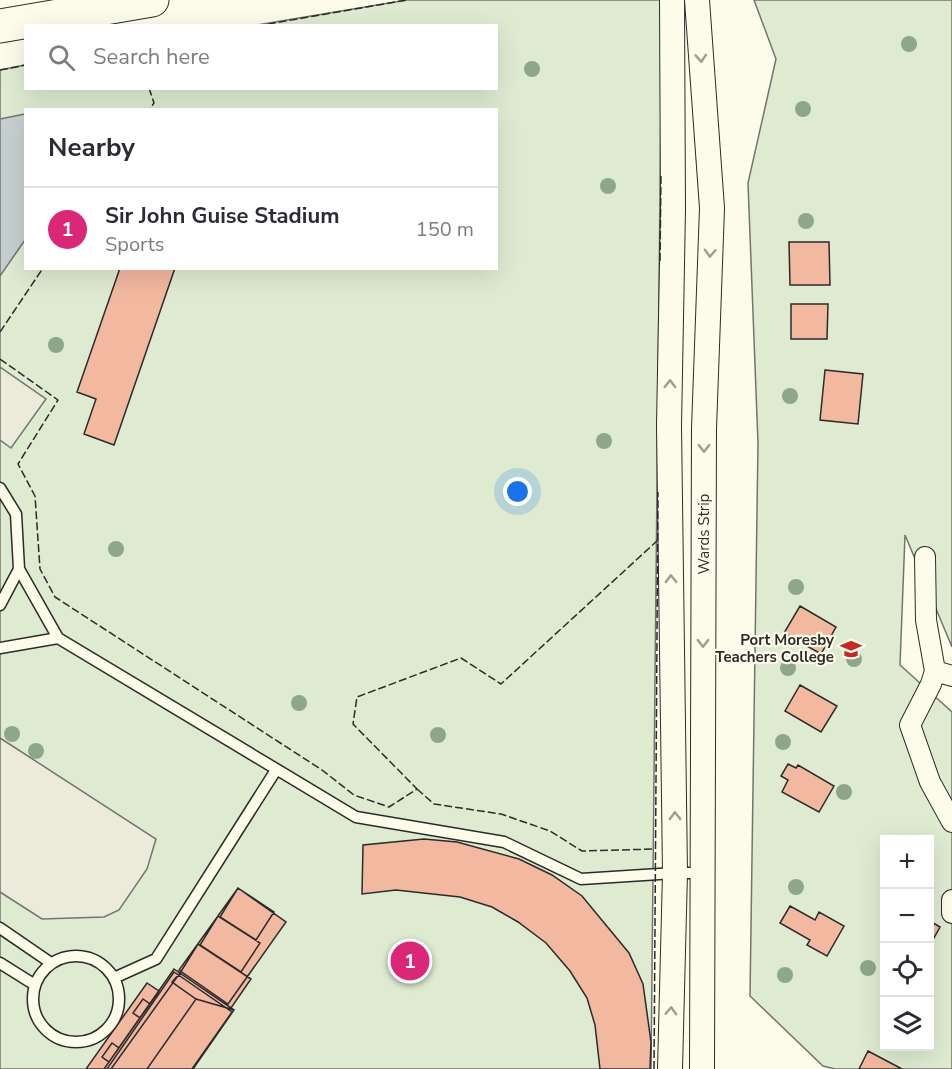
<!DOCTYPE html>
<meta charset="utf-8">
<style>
:root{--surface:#fff;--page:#f7f7f7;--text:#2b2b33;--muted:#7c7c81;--line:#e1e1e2;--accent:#db2777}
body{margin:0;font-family:"Nunito Sans",sans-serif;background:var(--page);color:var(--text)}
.controls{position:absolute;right:18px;bottom:18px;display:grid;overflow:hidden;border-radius:0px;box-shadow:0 6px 24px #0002}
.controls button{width:54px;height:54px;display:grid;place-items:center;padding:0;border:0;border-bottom:2px solid var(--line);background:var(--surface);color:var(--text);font:30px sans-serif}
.you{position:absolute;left:518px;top:492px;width:21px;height:21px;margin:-15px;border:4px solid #fff;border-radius:50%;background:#1a73e8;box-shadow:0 0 0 9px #1a73e833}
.badge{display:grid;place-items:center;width:39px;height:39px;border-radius:50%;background:var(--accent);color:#fff;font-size:20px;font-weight:700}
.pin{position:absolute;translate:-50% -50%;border:3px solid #fff;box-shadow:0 2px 6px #0006}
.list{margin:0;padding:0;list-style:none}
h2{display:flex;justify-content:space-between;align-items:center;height:78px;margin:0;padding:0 24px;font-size:26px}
h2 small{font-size:20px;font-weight:400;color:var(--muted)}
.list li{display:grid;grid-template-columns:39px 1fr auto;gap:18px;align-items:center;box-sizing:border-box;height:84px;padding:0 24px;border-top:2px solid var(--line)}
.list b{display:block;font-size:22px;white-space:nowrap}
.list p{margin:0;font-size:20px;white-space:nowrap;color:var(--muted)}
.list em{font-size:20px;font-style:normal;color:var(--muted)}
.icon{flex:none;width:33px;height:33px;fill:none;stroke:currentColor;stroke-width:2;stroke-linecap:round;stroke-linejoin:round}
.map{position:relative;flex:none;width:952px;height:1069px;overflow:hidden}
.search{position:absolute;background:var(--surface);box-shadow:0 6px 24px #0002;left:24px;top:24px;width:474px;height:66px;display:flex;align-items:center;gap:15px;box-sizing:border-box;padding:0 21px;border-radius:0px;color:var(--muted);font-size:22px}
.panel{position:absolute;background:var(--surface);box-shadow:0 6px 24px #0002;left:24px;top:108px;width:474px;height:162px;border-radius:0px}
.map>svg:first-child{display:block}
.green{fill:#deebd1;stroke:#74746e;stroke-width:1.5;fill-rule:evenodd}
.parking{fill:#eceadb;stroke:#74746e;stroke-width:1.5}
.water{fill:#c7d0d0;stroke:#74746e;stroke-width:1.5}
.building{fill:#f2b8a0;stroke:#2b2b2b;stroke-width:1.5}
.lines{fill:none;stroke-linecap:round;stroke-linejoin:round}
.service-casing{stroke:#2b2b2b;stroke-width:13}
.minor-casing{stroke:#2b2b2b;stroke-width:22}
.tertiary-casing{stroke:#2b2b2b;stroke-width:26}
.trunk-casing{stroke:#2b2b2b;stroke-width:35}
.service{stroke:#fdfbea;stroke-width:10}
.minor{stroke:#fdfbea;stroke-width:20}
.tertiary{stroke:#fdfbea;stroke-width:24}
.trunk{stroke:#fdfbea;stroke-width:33}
.fence{stroke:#2b2b2b;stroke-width:1.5;stroke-dasharray:8 3;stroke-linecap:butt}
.tree{fill:#8ea78a}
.oneway{stroke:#9e9d94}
.labels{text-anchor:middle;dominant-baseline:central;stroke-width:4.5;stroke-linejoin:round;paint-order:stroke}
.street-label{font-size:15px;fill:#2b2b2b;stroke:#fdfbea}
.poi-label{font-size:15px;font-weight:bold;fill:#2b2b2b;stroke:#fdfbea;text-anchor:end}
</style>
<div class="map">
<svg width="952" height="1069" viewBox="0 0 952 1069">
<rect width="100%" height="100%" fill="#fdfbea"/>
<!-- green -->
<path class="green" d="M407 0H662L651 1069H0V70L25 65 26 88H496V26L257 25ZM26 110H496V268H26Z
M754 0H952V647L905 535 900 665 952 712V1069H835L823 1066 750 996 758 443 748 183 776 59ZM884 840H930V1046H884Z"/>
<!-- parking -->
<path class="parking" d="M0 367 46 399 11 448 0 440Z
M0 738 156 839 147 869 119 910 104 917 42 919 0 892Z"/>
<!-- water -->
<path class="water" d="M25 114V240L0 276V119Z"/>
<!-- building -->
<path class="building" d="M789 242H829L830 285H790Z
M120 268H175L114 445 84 434 96 399 77 392Z
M791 304H828L827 339H791Z
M825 370 863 374 858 424 820 420Z
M800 606 836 627 821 654 784 633Z
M800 685 837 706 821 732 785 711Z
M788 764 796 768 798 765 834 786 819 812 782 792 788 780 781 776Z
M424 839 457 842 519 859 552 875 582 896 629 953 643 984 651 1042 650 1069H600L595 1025 587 998 570 971 546 943 518 922 492 907 460 897 396 890 362 894 363 845Z
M238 888 274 912 256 940 220 917Z
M238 888 286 922 228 1004 179 970Z
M790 906 815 920 819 912 844 926 827 956 807 945 810 940 780 923Z
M218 916 260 943 241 972 200 945Z
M930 921 940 927 930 945Z
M198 944 251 979 231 1008 180 973Z
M174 969 234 1010 193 1069H104Z
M174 969 180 973 111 1069H104Z
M174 972 232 1012 192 1069H107Z
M180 973 231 1008 234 1010 196 999 172 982Z
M147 983 159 991 150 1004 143 999 133 1013 140 1018 119 1048 112 1043 102 1057 109 1062 104 1069H86Z
M143 999 150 1004 140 1018 133 1013Z
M196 999 234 1010 193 1069H147Z
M112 1043 119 1048 109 1062 102 1057Z
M868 1051 902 1069H859Z
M868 1051 902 1069H859Z
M868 1051 902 1069H859Z"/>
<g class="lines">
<defs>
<path id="service" d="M0 488 16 514 19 569 0 605
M19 569 58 638 356 817 504 842 581 879 675 873H703
M0 648 58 638
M0 928 51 963
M33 999a43 43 0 1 1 86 0a43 43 0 1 1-86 0Z
M0 963 35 985
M114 978 156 959 276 770"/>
<path id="minor" d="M925 557 926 620 935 671 952 676
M935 671 931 684 910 725 930 782 952 822
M952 900V913"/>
<path id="tertiary" d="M697 0 712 208 704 429 702 1069
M670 1069 675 873 669 426 673 210 672 0"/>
<path id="trunk" d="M0 26 152 0"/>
</defs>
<!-- service casing -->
<use href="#service" class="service-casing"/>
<!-- minor casing -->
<use href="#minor" class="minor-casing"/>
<!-- tertiary casing -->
<use href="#tertiary" class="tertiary-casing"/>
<!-- trunk casing -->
<use href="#trunk" class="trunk-casing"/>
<!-- service -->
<use href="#service" class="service"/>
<!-- minor -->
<use href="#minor" class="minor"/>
<!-- tertiary -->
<use href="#tertiary" class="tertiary"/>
<!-- trunk -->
<use href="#trunk" class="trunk"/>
<!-- fence -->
<path class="fence" d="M257 26 407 0
M0 70 26 65
M149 88 154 103 149 110
M660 261 661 174
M0 332 43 268
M0 359 58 400 18 464 35 496 40 569 55 597 322 770 354 795 389 807 417 789 353 724 357 697 461 658 501 684 658 540
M417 789 434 804 501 814 550 831 582 851 655 849
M654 1069 658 492"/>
</g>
<!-- trees -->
<g class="tree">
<circle cx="909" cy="44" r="8"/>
<circle cx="532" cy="69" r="8"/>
<circle cx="803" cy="109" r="8"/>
<circle cx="608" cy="186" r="8"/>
<circle cx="806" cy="221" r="8"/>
<circle cx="56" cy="345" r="8"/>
<circle cx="790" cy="396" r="8"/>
<circle cx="604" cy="441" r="8"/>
<circle cx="116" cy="549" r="8"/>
<circle cx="796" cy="587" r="8"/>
<circle cx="854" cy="659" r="8"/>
<circle cx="788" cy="668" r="8"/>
<circle cx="299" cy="703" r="8"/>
<circle cx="12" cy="734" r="8"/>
<circle cx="438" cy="735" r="8"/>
<circle cx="783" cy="742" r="8"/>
<circle cx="36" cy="751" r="8"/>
<circle cx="844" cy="792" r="8"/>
<circle cx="796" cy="887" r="8"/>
<circle cx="868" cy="968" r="8"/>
<circle cx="785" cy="975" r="8"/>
</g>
<!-- one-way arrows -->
<defs><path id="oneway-chevron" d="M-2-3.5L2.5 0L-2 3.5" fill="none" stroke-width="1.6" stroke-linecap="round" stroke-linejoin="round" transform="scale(1.5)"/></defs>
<g class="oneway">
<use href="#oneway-chevron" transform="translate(701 58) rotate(86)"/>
<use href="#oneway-chevron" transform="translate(710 253) rotate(92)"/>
<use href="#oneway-chevron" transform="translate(670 384) rotate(-89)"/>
<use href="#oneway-chevron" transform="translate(704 448) rotate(90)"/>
<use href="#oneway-chevron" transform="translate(671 579) rotate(-91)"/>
<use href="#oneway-chevron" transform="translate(703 643) rotate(90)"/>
<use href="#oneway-chevron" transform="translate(675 816) rotate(-91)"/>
<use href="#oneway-chevron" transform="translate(671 1011) rotate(-88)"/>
</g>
<!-- icons -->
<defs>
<symbol id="school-bare" viewBox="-9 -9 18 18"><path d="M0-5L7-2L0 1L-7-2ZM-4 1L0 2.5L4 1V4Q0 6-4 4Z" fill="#c62828" stroke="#fdfbea" stroke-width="2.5" paint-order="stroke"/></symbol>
</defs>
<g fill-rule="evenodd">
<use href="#school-bare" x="836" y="634" width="30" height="30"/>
</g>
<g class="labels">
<!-- street labels -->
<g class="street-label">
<text transform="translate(704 534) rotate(-90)">Wards Strip</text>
</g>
<!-- poi labels -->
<g class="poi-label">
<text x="834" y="640">Port Moresby<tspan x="834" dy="17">Teachers College</tspan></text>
</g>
</g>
</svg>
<div class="controls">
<button>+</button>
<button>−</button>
<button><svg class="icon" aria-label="locate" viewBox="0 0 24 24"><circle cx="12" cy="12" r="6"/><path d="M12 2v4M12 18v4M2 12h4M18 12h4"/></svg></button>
<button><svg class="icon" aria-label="layers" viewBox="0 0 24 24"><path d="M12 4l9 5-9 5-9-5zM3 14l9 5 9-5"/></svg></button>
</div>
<div class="you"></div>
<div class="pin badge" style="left:410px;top:961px">1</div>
<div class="search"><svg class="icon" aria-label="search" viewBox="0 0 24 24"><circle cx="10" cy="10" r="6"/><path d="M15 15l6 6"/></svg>Search here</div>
<section class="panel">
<h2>Nearby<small></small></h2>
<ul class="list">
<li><span class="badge">1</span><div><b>Sir John Guise Stadium</b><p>Sports</p></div><em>150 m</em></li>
</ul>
</section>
</div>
